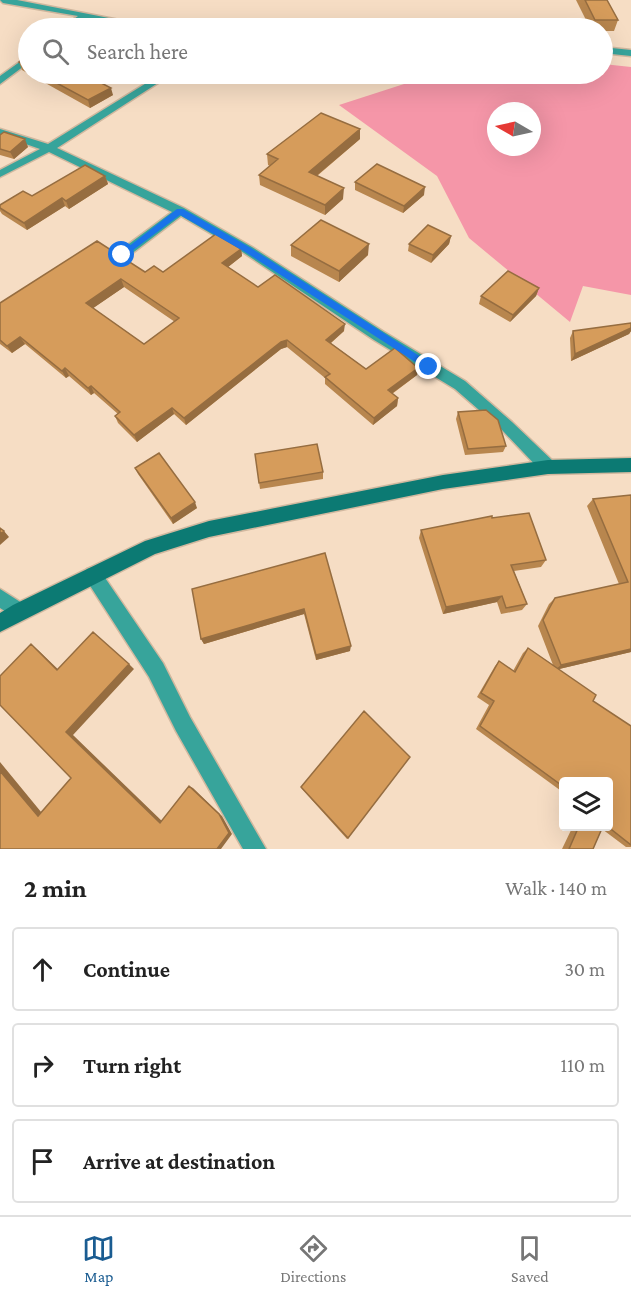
<!DOCTYPE html>
<meta charset="utf-8">
<style>
:root{--surface:#fff;--page:#f6f6f6;--text:#222;--muted:#767676;--line:#e0e0e0;--accent:#1a5c91}
body{margin:0;font-family:"Crimson Pro",serif;background:var(--page);color:var(--text)}
.controls{position:absolute;right:18px;bottom:18px;display:grid;overflow:hidden;border-radius:6px;box-shadow:0 6px 24px #0002}
.controls button{width:54px;height:54px;display:grid;place-items:center;padding:0;border:0;border-bottom:2px solid var(--line);background:var(--surface);color:var(--text);font:30px sans-serif}
.compass{position:absolute;left:487px;top:102px;width:54px;height:54px;border-radius:50%;background:var(--surface);box-shadow:0 6px 24px #0002;rotate:279deg}
.stop{position:absolute;width:18px;height:18px;margin:-14px;border:4px solid #1a73e8;border-radius:50%;background:#fff}
.stop.end{background:#1a73e8;border-color:#fff;box-shadow:0 2px 6px #0008}
.list{margin:0;padding:0;list-style:none}
h2{display:flex;justify-content:space-between;align-items:center;height:78px;margin:0;padding:0 24px;font-size:26px}
h2 small{font-size:20px;font-weight:400;color:var(--muted)}
.list li{display:grid;grid-template-columns:39px 1fr auto;gap:18px;align-items:center;box-sizing:border-box;height:84px;margin:0 12px 12px;padding:0 12px;border:2px solid var(--line);border-radius:6px}
.list b{display:block;font-size:22px;white-space:nowrap}
.list em{font-size:20px;font-style:normal;color:var(--muted)}
.icon{flex:none;width:33px;height:33px;fill:none;stroke:currentColor;stroke-width:2;stroke-linecap:round;stroke-linejoin:round}
.map{position:relative;flex:none;width:631px;height:849px;overflow:hidden}
.search{position:absolute;background:var(--surface);box-shadow:0 6px 24px #0002;left:18px;right:18px;top:18px;height:66px;display:flex;align-items:center;gap:15px;box-sizing:border-box;padding:0 21px;border-radius:33px;color:var(--muted);font-size:22px}
.sheet{height:366px;background:var(--surface)}
nav{display:flex;justify-content:space-around;align-items:center;box-sizing:border-box;height:84px;border-top:2px solid var(--line);background:var(--surface);font-size:16px;color:var(--muted)}
nav a{display:grid;justify-items:center;gap:3px}
nav .on{color:var(--accent)}
.map>svg:first-child{display:block}
.green{fill:#f596a8;fill-rule:evenodd}
.lines{fill:none;stroke-linecap:round;stroke-linejoin:round}
.street-casing{stroke:#d1b89f;stroke-width:3}
.secondary-casing{stroke:#d1b89f;stroke-width:3}
.street{fill:#37a49b;fill-rule:evenodd}
.secondary{fill:#0c7a73;fill-rule:evenodd}
.wall{fill:#b8864e;fill-rule:evenodd}
.shaded-wall{fill:#966d40}
.building{fill:#d69c5b;stroke:#966d40;stroke-width:1.5;fill-rule:evenodd}
.route{fill:#1a73e8}
</style>
<div class="map">
<svg width="631" height="849" viewBox="0 0 631 849">
<rect width="100%" height="100%" fill="#f6ddc4"/>
<!-- green -->
<path class="green" d="M603 64 631 67V295L583 286 570 322 469 238 437 176 339 105 435 74H602ZM496 111H532V147H496Z"/>
<g class="lines">
<defs>
<path id="street" d="M0 0H17L160 28H144L88 18 71 28H62L78 16 3 3Z
M602 47 631 50V56L602 53Z
M28 56V63L0 84V76Z
M161 74H172L57 148 184 208 252 247 384 332 465 381 512 422 554 462 556 467 554 472 548 474 542 472 502 430 455 389 374 340 244 253 181 216 126 258H118L116 255 118 252 172 212 49 152 0 177V170L40 149 0 135V129L48 144Z
M93 567 99 569 163 663 190 717 266 849H243L176 731 149 677 87 581 84 575 87 569Z
M0 589 25 605 28 611 25 617 19 620 0 608Z"/>
<path id="secondary" d="M631 458V472L548 474 443 489 209 537 155 554 0 632V613L13 605 145 541 209 521 443 475 548 460Z"/>
</defs>
<!-- street casing -->
<use href="#street" class="street-casing"/>
<!-- secondary casing -->
<use href="#secondary" class="secondary-casing"/>
<!-- street -->
<use href="#street" class="street"/>
<!-- secondary -->
<use href="#secondary" class="secondary"/>
</g>
<!-- wall -->
<path class="wall" d="M576 0H607L618 20 614 31H603V28H590Z
M28 54V74H84L113 95 90 108 22 70 19 62Z
M0 135 28 147 14 159 0 155Z
M360 139 317 176 343 199 325 215 260 185 259 175 270 166 268 165 267 154Z
M105 176 108 184 69 209 65 206 27 230 2 214 0 211V205Z
M355 182 424 195 403 213 355 190Z
M451 236 449 244 431 263 408 251 409 244Z
M291 245 368 255 339 282 291 256Z
M241 249 242 256 228 267 258 287 344 331 331 343 366 369 418 368 417 375 392 394 398 398 397 406 373 425 325 384V378L287 347 281 349 186 425 174 414 137 442 118 423 115 416 118 414 94 393 91 395 69 376 66 378 25 344 12 353 0 344V303L145 272H163ZM124 287 175 322 144 344 93 308Z
M539 288 536 296 510 322 479 304 481 296Z
M631 323V331L629 334 571 361 570 338 573 331Z
M458 412 506 446 503 452 465 455 456 419Z
M255 454 323 472V479L260 489Z
M135 468 197 508 173 524 138 474Z
M631 495V652L559 669 593 701 631 726V847H626L602 829 593 849H562L573 826H609L564 782V793L476 729 489 705 477 697 495 666 499 661 513 671 523 653 528 648 553 665 538 626 549 604 555 598 619 584 587 506 593 499Z
M492 518 546 560 541 567 514 571 527 604 522 610 501 614 497 602 443 614 419 538 421 530Z
M325 553 350 651 316 660 304 614 204 644 201 639Z
M301 787 348 838 347 839 302 789Z"/>
<!-- shaded-wall -->
<path class="shaded-wall" d="M111 88 113 95 90 108 88 100Z
M360 129V139L309 182V172Z
M25 139 28 147 14 159 10 152Z
M105 176 108 184 69 209 66 201Z
M425 187 424 195 403 213 404 206Z
M344 188 343 199 325 215V205Z
M62 198 65 206 27 230 24 223Z
M451 236 449 244 431 263 433 255Z
M369 244 368 255 339 282V271Z
M241 249 242 256 223 271 222 263Z
M121 279 124 287 89 311 86 303Z
M539 288 536 296 510 322 513 315Z
M345 324 344 331 326 347V340Z
M631 328V331L629 334 571 361 575 354Z
M20 337 25 344 12 353 7 346Z
M287 340V347L281 349 186 425 184 418 281 342Z
M65 368 69 376 66 378 62 371Z
M418 368 417 375 387 397 388 390Z
M91 386 94 393 91 395 88 388Z
M398 398 397 406 373 425 374 418Z
M172 408 174 414 137 442 134 435Z
M195 502 197 508 173 524 171 518Z
M4 531 9 537 0 545V534Z
M502 596 497 602 443 614 446 607Z
M304 609V614L204 644 201 639Z
M31 644 38 650 64 675 57 670Z
M351 646 350 651 316 660V655Z
M631 649V652L555 670 561 665Z
M129 664 134 669 73 735 165 824 160 823 66 732Z
M0 762 46 818 38 816 0 771Z
M189 786 193 788 222 816 232 834 221 849H217Z"/>
<!-- building -->
<path class="building" d="M585 0H607L618 20H595Z
M28 54V67L19 62Z
M40 74H84L111 88 88 100Z
M321 113 360 129 309 172 344 188 325 205 259 175 278 159 267 154Z
M4 132 25 139 10 152 0 149V135Z
M377 164 425 187 404 206 355 182Z
M85 165 105 176 66 201 62 198 24 223 0 208V205L23 191 32 196Z
M321 220 369 244 339 271 291 245Z
M428 225 451 236 433 255 409 244Z
M216 234 241 249 222 263 258 287 275 275 345 324 326 340 366 369 395 348 418 368 388 390 398 398 374 418 325 377 330 374 287 340 281 342 184 418 172 408 134 435 115 416 120 412 91 386 88 388 65 368 62 371 20 337 7 346 0 340V303L97 241 145 272 154 266 163 272ZM121 279 179 318 144 344 86 303Z
M508 271 539 288 513 315 481 296Z
M631 323V328L575 354 573 331Z
M486 410 498 420 506 446 468 449 458 412Z
M317 444 323 472 259 483 255 454Z
M159 453 195 502 171 518 135 468Z
M631 495V649L561 665 543 620 555 598 628 582 593 499Z
M529 513 546 560 511 565 527 604 506 608 502 596 446 607 421 530 492 516V518Z
M0 528 4 531 0 534Z
M325 553 351 646 316 655 304 609 201 639 192 589Z
M93 632 129 664 66 732 160 823 189 786 219 814 229 833 217 849H0V771L38 816 71 778 0 705V676L31 644 57 670Z
M528 648 596 695 593 701 631 726V845L607 826H609V782H564V787L480 726 494 701 481 693 499 661 515 672Z
M364 711 410 757 348 838 301 787Z
M579 826H603L593 849H569Z"/>
<!-- route -->
<path class="route" d="M177 209H183L251 248 432 364V369H426L245 252 180 215 124 257H119V254Z"/>
</svg>
<div class="controls">
<button><svg class="icon" aria-label="layers" viewBox="0 0 24 24"><path d="M12 4l9 5-9 5-9-5zM3 14l9 5 9-5"/></svg></button>
</div>
<svg class="compass" viewBox="-18 -18 36 36"><path d="M0-13l5 13h-10z" fill="#e53935"/><path d="M0 13l5-13h-10z" fill="#767676"/></svg>
<div class="stop" style="left:122px;top:255px"></div>
<div class="stop end" style="left:429px;top:367px"></div>
<div class="search"><svg class="icon" aria-label="search" viewBox="0 0 24 24"><circle cx="10" cy="10" r="6"/><path d="M15 15l6 6"/></svg>Search here</div>
</div>
<section class="sheet">
<h2>2 min<small>Walk · 140 m</small></h2>
<ul class="list">
<li><svg class="icon" aria-label="ahead" viewBox="0 0 24 24"><path d="M12 20V5M6 11l6-6 6 6"/></svg><div><b>Continue</b></div><em>30 m</em></li>
<li><svg class="icon" aria-label="right" viewBox="0 0 24 24"><path d="M7 20v-9h11M14 6l5 5-5 5"/></svg><div><b>Turn right</b></div><em>110 m</em></li>
<li><svg class="icon" aria-label="arrive" viewBox="0 0 24 24"><path d="M6 21V4h12l-3 4 3 4H6"/></svg><div><b>Arrive at destination</b></div></li>
</ul>
</section>
<nav>
<a class="on"><svg class="icon" aria-label="map" viewBox="0 0 24 24"><path d="M3 6l6-2 6 2 6-2v14l-6 2-6-2-6 2zM9 4v14M15 6v14"/></svg>Map</a>
<a><svg class="icon" aria-label="directions" viewBox="0 0 24 24"><path d="M12 3l9 9-9 9-9-9zM9 14v-3h6M13 9l2 2-2 2"/></svg>Directions</a>
<a><svg class="icon" aria-label="saved" viewBox="0 0 24 24"><path d="M7 4h10v16l-5-4-5 4z"/></svg>Saved</a>
</nav>
